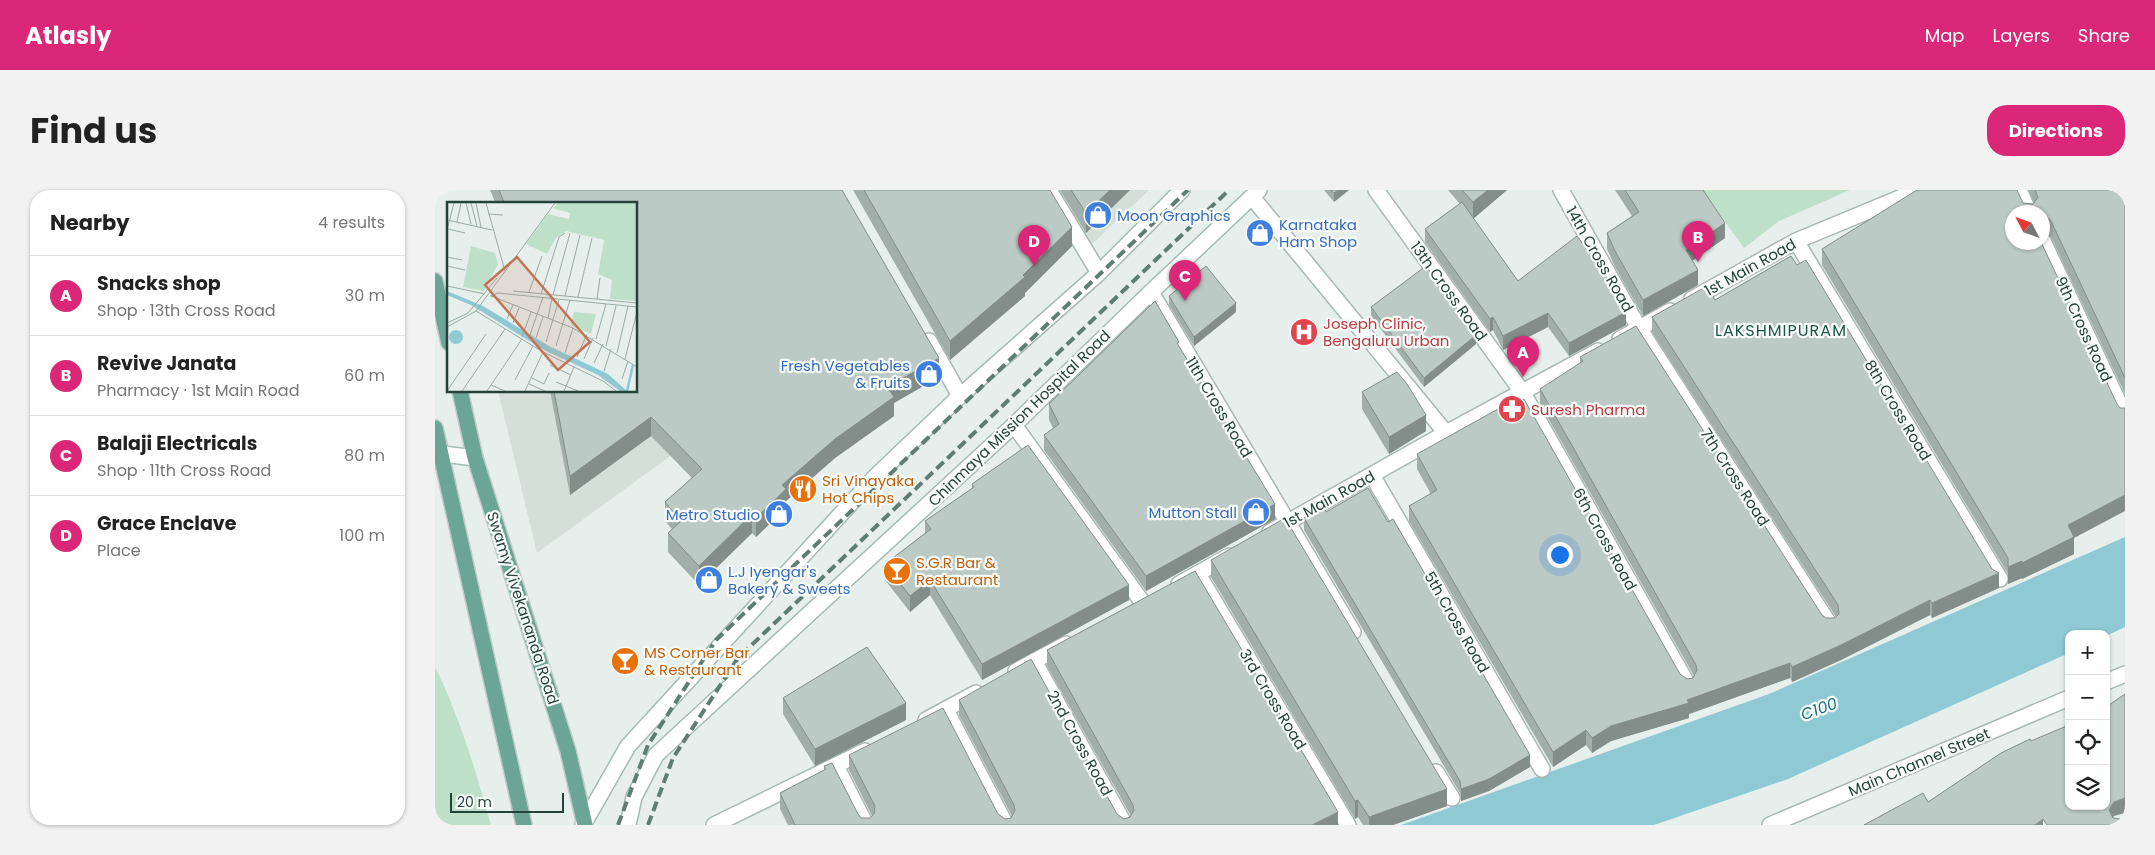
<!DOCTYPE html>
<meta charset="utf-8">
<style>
:root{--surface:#fff;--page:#f2f2f2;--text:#222;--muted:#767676;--line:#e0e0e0;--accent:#db2777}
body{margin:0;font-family:Poppins,sans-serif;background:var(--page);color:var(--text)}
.controls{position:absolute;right:15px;bottom:15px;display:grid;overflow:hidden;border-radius:10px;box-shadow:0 1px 4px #0004}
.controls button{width:45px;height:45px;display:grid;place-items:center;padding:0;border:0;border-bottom:1px solid var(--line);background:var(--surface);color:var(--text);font:25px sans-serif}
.compass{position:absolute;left:1570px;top:15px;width:45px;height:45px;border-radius:50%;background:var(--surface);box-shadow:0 1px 4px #0004;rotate:311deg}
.scale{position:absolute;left:15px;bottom:12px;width:114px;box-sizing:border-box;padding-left:5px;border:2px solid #24423a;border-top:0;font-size:14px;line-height:18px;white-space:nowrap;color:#24423a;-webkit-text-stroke:4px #f7fbf9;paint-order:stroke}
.you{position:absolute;left:1124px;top:364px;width:18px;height:18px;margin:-12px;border:4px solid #fff;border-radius:50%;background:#1a73e8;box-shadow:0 0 0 8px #1a73e833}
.badge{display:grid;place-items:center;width:32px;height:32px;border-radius:50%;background:var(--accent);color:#fff;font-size:16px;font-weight:700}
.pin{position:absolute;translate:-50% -41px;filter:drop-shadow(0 1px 2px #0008)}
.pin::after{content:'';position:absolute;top:26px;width:18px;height:15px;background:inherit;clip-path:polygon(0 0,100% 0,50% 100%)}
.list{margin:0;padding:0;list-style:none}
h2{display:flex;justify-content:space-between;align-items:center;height:65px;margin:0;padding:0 20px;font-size:21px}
h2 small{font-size:16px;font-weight:400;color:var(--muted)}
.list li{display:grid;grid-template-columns:32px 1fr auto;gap:15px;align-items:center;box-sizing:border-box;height:80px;padding:0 20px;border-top:1px solid var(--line)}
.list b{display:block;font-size:19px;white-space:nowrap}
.list p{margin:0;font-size:16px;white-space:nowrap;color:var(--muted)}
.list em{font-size:16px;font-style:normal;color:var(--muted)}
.icon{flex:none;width:28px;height:28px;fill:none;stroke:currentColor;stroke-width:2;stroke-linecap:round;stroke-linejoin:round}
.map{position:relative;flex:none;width:1690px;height:635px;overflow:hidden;border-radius:20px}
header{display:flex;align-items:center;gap:30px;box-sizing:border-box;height:70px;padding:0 25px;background:var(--accent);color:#fff}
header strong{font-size:24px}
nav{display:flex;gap:28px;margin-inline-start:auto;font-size:18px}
.intro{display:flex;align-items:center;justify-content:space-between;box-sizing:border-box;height:120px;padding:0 30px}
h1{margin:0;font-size:35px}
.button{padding:12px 22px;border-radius:20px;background:var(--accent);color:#fff;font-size:18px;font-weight:700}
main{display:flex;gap:30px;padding:0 30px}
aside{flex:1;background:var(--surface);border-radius:20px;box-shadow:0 1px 4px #0004}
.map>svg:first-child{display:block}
.built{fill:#d4dfda}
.green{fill:#bfe0c8}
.water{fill:#8ec9d4}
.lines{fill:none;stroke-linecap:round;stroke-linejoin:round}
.minor-casing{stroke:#a8b8b2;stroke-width:18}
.secondary-casing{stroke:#a4bbb3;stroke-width:18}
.primary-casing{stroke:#c2cac8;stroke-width:18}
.minor{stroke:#fff;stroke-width:15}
.secondary{stroke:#fff;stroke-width:15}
.primary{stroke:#6aa596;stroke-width:15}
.rail{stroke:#5f7d75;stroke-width:4;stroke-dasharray:10 5;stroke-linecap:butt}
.wall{fill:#a1aea9}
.shaded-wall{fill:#838d89}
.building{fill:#bbcac4;stroke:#838d89}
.labels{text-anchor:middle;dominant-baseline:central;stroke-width:4.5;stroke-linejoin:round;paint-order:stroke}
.shop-label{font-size:15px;fill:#366cbe;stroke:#f7fbf9;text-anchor:start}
.street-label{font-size:15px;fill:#24423a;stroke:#f7fbf9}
.health-label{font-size:15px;fill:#be3a42;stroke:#f7fbf9;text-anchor:start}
.food-label{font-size:15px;fill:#c56008;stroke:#f7fbf9;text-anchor:start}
.neighbourhood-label{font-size:16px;letter-spacing:1px;fill:#1f5548;stroke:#f7fbf9}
.water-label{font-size:16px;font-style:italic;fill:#1c6f80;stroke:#f7fbf9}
.inset-river{fill:none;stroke:#8ec9d4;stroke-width:2.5}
.inset-road{fill:none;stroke:#98aaa4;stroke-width:1}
.view{fill:#c07456;fill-opacity:0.15;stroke:#c07456;stroke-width:2.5}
.inset-edge{fill:none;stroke:#24423a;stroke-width:2.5}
</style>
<header>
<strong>Atlasly</strong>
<nav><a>Map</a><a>Layers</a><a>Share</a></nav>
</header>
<div class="intro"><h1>Find us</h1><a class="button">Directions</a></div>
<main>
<aside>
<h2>Nearby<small>4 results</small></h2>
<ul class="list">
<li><span class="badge">A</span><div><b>Snacks shop</b><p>Shop · 13th Cross Road</p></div><em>30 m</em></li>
<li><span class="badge">B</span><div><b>Revive Janata</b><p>Pharmacy · 1st Main Road</p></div><em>60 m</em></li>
<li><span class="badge">C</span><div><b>Balaji Electricals</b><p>Shop · 11th Cross Road</p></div><em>80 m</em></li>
<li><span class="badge">D</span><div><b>Grace Enclave</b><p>Place</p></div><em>100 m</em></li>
</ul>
</aside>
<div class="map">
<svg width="1690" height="635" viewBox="0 0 1690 635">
<rect width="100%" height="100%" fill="#e6efeb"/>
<!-- built -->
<path class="built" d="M621 0H714L655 56Z
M399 147 102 363 63 201H201Z"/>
<!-- green -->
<path class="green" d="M1267 0H1415L1344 31 1309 58Z
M0 477C25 527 41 582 56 635H0Z"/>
<!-- water -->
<path class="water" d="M1690 347V437L1671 446V444H1634V463L1353 589 1219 635H966L1334 504Z"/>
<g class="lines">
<defs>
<path id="minor" d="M614 0 664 83
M941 0 1088 203 1253 495
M1126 0 1204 138 1395 435
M1584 0 1594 22
M817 7 1011 243
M1361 51 1565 389
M1608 51 1690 226
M716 102 918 442
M1257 109 1361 51 1484 0
M1185 149 1235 121
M494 151 525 206
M579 235 708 413
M937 285 1107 579
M835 342 1011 243 1163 161
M763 384 913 635
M744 394 794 366
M599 471 690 635
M581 481 631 454
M1671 492 1690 484
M511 520 571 635
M491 530 541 503
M401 576 431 635
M1001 582 1017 608
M279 635 430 561
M1335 635 1634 508"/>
<path id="secondary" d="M0 263 40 268
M148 635 193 556 440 287 525 206 664 83 747 0
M193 635 199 607 221 565 579 235 716 102 824 0"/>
<path id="primary" d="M0 91 14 153
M25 201 40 268 133 561 150 635
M0 238 89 635"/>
</defs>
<!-- minor casing -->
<use href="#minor" class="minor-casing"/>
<!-- secondary casing -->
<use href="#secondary" class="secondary-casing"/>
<!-- primary casing -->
<use href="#primary" class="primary-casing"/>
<!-- minor -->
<use href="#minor" class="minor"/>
<!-- secondary -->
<use href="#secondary" class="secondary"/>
<!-- primary -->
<use href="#primary" class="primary"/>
<!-- rail -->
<path class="rail" d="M183 635 213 555 281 450 753 0
M213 635 238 568 303 468 794 0"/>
</g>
<!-- wall -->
<path class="wall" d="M55 0H407L504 187 459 213V226L400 268 351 311V318L321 347 317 343 264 395 233 362V343L237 339 230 331V312L257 288 216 246 135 305 115 201H201V14H61Z
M418 0H615L637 56 590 103V106L515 170Z
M625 0H695L651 43Z
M889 0H914L899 12Z
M1013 0H1072L1038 29 1083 91 1191 135 1134 166 1113 137 1068 160 1058 140 1055 142 990 52V39L1025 14Z
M1180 0H1268L1290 48 1257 71 1263 95 1208 126 1180 77 1172 59V43L1197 26Z
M1593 0H1690V204L1616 47 1609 42H1608V22H1578L1639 348V364L1587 389V388L1573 394V384L1387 75V59L1588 13 1598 14 1599 13Z
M734 106 801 122 759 156 734 115Z
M1280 110 1564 398 1497 428 1495 425 1406 470 1357 492 1355 488 1254 524V528L1176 551 1157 563 1151 555 1118 577 974 331V316L996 304 982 279V264L1245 484 1252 489 1258 488 1259 486 1105 214V199L1145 173V167L1387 425 1391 428H1400L1401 427 1217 142V127Z
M936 117 1041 154 989 197 936 126Z
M744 156 840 329 711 401 609 260V245L618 238 614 230V214Z
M927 202 991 241 954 264 927 219Z
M537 294 694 410 547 490 495 405 475 422 450 390V374L490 343V331L537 299Z
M869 328 1095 577 1054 601 1026 611 1025 603 869 340Z
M776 370 1012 616 958 635H928L923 627 920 629 776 387Z
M612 460 903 635H353L345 619V603L389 580V576L423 624 426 628H435L437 626 414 580V565L563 624 570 629 576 628 577 626 524 525V510L682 624 689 629 695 627 696 626 612 476Z
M348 508 471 530 380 576 348 524Z"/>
<!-- shaded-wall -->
<path class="shaded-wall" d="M675 0H695L651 43V23Z
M903 0H914L899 12V3Z
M1053 0H1072L1038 29V12Z
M1290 33V48L1251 75V60Z
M637 37V56L590 103V106L515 170V151L588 85Z
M1263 80V95L1208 126V110Z
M801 113V122L759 156V147Z
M1191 122V135L1134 166V153Z
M1113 123V137L1068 160V146Z
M1058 127V140L1055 142V129Z
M1041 145V154L989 197V188Z
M504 168V187L459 213V226L400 268 351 311V318L321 347V328L347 295 452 197Z
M991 225V241L954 264V247Z
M216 227V246L135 305V286Z
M1690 305V321L1639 348V364L1587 389V373L1633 335Z
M840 314V329L711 401V386Z
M317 324V343L264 395V376Z
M1587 371V388L1573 394V377Z
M1564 383V398L1497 428V413Z
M495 390V405L475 422V406Z
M694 395V410L547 490V474Z
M1495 410V425L1406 470 1357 492V477Z
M1355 473V488L1254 524V528L1176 551 1157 563V548L1176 536Z
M471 513V530L380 576V559Z
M1151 540V555L1118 577V562Z
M1095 565V577L1054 601 1026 611V599Z
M1012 599V616L958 635H934V627Z
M1690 608V623L1679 626 1674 634V620L1679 612Z
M923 610V627L920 629V611Z
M903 622V635H877Z
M1608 629V635H1600Z"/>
<!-- building -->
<path class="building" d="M64 0H407L504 168 452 197 459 207 400 249 347 295 351 299 321 328 317 324 264 376 233 343 246 331 230 312 267 279 216 227 135 286 119 201H201V14H70Z
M429 0H615L637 37 588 85 590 87 515 151Z
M636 0H675L651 23Z
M896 0H903L899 3Z
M1027 0H1053L1038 12Z
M1190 0H1268L1290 33 1251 60 1263 80 1208 110 1180 61 1172 43 1204 22Z
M1482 0H1582L1588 13 1598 14 1603 7 1600 0H1690V188L1616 31 1609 25 1608 26V22H1578V52H1606L1682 214 1685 218H1690V305L1633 335 1639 347 1587 373V371L1573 377V368L1387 59Z
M1027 12 1083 91 1142 46 1152 60 1155 58 1191 122 1134 153 1113 123 1068 146 1058 127 1055 129 990 39Z
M1356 66 1362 75 1371 70 1557 379 1564 383 1497 413 1495 410 1406 455 1357 477 1355 473 1252 510 1254 513 1176 536 1157 548 1151 540 1118 562 974 316 1002 300 982 264 1081 209 1083 213 1089 209 1245 484 1252 489 1258 488 1262 480 1261 475 1105 199 1148 171 1145 167 1201 136 1387 425 1391 428H1400L1404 424 1403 415 1217 127 1272 96 1280 110Z
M771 76 801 113 759 147 734 106Z
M991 76 1041 145 989 188 936 117Z
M720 111 744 152 742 153 840 314 711 386 609 245 624 234 614 214Z
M962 182 972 194 991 225 954 247 927 202Z
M593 255 694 395 547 474 495 390 475 406 450 374 496 339 490 331 539 297 537 294Z
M933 298 953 332 958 329 1095 565 1054 589 1026 599 1025 591 869 328 890 320 891 322Z
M850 328 1012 599 934 627 923 610 920 611 776 370Z
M760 381 903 622 877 635H360L345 603 391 579 389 576 397 573 423 624 426 628H435L439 624 440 616 414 565 508 518 563 624 570 629 576 628 580 620 579 615 524 510 596 469 682 624 689 629 695 627 699 620 698 615 612 460Z
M432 457 471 513 380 559 348 508Z
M1690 504V608L1679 612 1674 620 1678 628 1686 629 1690 627V635H1612L1608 629 1600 635H1429L1488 603 1493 612 1566 563 1595 549 1596 551 1634 535V616H1671V517Z"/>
<!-- icons -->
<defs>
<symbol id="shop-disc" viewBox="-11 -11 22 22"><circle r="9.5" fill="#3f7fe0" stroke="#f7fbf9"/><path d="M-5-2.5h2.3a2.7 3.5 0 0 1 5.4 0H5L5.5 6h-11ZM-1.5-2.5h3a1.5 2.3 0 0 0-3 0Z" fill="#fff"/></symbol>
<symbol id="hospital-disc" viewBox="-11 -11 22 22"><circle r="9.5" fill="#e0444e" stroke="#f7fbf9"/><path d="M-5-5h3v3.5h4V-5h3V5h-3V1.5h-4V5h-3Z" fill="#fff"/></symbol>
<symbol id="pharmacy-disc" viewBox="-11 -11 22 22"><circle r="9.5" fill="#e0444e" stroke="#f7fbf9"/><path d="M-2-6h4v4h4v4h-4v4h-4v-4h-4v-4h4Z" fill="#fff"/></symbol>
<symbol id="restaurant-disc" viewBox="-11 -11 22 22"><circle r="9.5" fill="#e8710a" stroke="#f7fbf9"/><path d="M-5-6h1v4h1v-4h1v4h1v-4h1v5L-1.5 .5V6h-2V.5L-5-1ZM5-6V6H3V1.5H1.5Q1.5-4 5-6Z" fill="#fff"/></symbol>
<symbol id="bar-disc" viewBox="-11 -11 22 22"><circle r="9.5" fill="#e8710a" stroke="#f7fbf9"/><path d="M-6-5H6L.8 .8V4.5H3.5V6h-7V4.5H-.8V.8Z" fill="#fff"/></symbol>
</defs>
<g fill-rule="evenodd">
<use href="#shop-disc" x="647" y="9" width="32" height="32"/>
<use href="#shop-disc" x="809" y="27" width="32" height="32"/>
<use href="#hospital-disc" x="853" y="126" width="32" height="32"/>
<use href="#shop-disc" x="478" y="168" width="32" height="32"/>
<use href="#pharmacy-disc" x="1061" y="203" width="32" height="32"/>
<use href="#restaurant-disc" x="352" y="283" width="32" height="32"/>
<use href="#shop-disc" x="805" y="306" width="32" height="32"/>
<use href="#shop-disc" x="328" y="308" width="32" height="32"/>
<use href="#bar-disc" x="446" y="365" width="32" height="32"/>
<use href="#shop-disc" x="258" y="374" width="32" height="32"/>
<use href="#bar-disc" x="174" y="455" width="32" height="32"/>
</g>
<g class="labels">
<!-- shop labels -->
<g class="shop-label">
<text x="682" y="25">Moon Graphics</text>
<text x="844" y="34">Karnataka<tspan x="844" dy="17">Ham Shop</tspan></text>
<text x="475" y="175" text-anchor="end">Fresh Vegetables<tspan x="475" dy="17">&amp; Fruits</tspan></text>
<text x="802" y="322" text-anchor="end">Mutton Stall</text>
<text x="325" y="324" text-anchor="end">Metro Studio</text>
<text x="293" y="381">L.J Iyengar's<tspan x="293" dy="17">Bakery &amp; Sweets</tspan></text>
</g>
<!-- street labels -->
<g class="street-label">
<text transform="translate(1165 69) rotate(60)">14th Cross Road</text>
<text transform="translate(1315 77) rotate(-29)">1st Main Road</text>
<text transform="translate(1014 101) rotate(54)">13th Cross Road</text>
<text transform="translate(1649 139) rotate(65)">9th Cross Road</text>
<text transform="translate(784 217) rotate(59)">11th Cross Road</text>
<text transform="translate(1463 220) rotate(59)">8th Cross Road</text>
<text transform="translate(584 228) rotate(-44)">Chinmaya Mission Hospital Road</text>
<text transform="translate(1300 287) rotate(57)">7th Cross Road</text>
<text transform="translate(894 309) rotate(-29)">1st Main Road</text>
<text transform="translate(1170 349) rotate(61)">6th Cross Road</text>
<text transform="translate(88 418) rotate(72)">Swamy Vivekananda Road</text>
<text transform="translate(1022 432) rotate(60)">5th Cross Road</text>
<text transform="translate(838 509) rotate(59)">3rd Cross Road</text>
<text transform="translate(645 553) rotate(61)">2nd Cross Road</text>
<text transform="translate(1484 572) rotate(-23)">Main Channel Street</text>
</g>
<!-- health labels -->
<g class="health-label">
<text x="888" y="133">Joseph Clinic,<tspan x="888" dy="17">Bengaluru Urban</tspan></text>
<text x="1096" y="219">Suresh Pharma</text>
</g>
<!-- food labels -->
<g class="food-label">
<text x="387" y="290">Sri Vinayaka<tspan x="387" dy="17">Hot Chips</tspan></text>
<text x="481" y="372">S.G.R Bar &amp;<tspan x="481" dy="17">Restaurant</tspan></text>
<text x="209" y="462">MS Corner Bar<tspan x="209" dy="17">&amp; Restaurant</tspan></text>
</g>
<!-- neighbourhood labels -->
<g class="neighbourhood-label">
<text x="1346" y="140">LAKSHMIPURAM</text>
</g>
<!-- water labels -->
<g class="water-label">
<text transform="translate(1384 519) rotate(-20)">C100</text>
</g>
</g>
<!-- overview -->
<g transform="translate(12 12)">
<rect width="190" height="190" fill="#e6efeb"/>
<path d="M111 1H190V99L163 97 165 78 151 72 157 38 119 29 109 36 100 52 79 42 101 12 122 17 123 11 106 6ZM24 44 48 51 51 62 37 89 16 85ZM127 110 149 112 144 132 124 123Z" fill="#bfe0c8"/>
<path d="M0 89 36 104 102 144 161 172 180 189H173L151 173 99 149 24 103 0 93ZM2 135a7 7 0 1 1 14 0a7 7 0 1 1-14 0Z" fill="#8ec9d4"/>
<path class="inset-river" d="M180 189 186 163"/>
<path class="inset-road" d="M19 1 24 22M24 1 30 24M29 1 34 25M39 1 58 69M41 12 56 13M0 18 45 28M10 20 14 1M1 27 18 31M0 28 7 1M0 55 15 58M0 64 18 68M0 84 38 92M66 89 190 101M82 90 95 54M94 92 112 35 118 31M106 93 123 31M43 94 51 91 190 105M44 94 126 126 190 165M118 94 133 33M131 95 145 36M150 97 153 76M29 109 96 150 156 179 169 189M101 116 105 96M60 117 66 103M0 121 21 111 50 76M66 121 72 106M0 125 29 109 108 1M83 133 96 95M75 135 84 110M89 136 96 115M149 137 159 102M99 140 112 98M109 144 123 98M159 144 169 104M118 151 126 126M170 151 181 104M130 155 140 132M137 157 146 136M178 157 190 110M147 161 156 142M103 163 124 173M157 169 164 147M85 176 97 182 102 171M175 177 181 159M68 178 86 144M109 180 131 189M82 182 98 189M44 183 58 189M0 189 39 132M15 189 58 127M40 189 75 137M78 189 96 150M117 189 127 165"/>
<path class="view" d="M70 55 143 140 111 168 38 83Z"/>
<rect width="190" height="190" class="inset-edge"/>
</g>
</svg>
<div class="controls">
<button>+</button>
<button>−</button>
<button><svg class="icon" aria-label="locate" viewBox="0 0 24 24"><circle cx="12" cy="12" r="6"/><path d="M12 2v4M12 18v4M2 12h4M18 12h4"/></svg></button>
<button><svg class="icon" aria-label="layers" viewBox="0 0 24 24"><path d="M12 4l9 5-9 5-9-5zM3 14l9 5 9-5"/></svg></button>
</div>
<svg class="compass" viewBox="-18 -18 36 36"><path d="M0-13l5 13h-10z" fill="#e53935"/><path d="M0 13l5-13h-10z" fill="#767676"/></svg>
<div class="scale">20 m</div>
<div class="you"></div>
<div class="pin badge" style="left:1088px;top:187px">A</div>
<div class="pin badge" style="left:1263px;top:72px">B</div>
<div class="pin badge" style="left:750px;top:111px">C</div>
<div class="pin badge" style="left:599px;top:76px">D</div>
</div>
</main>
